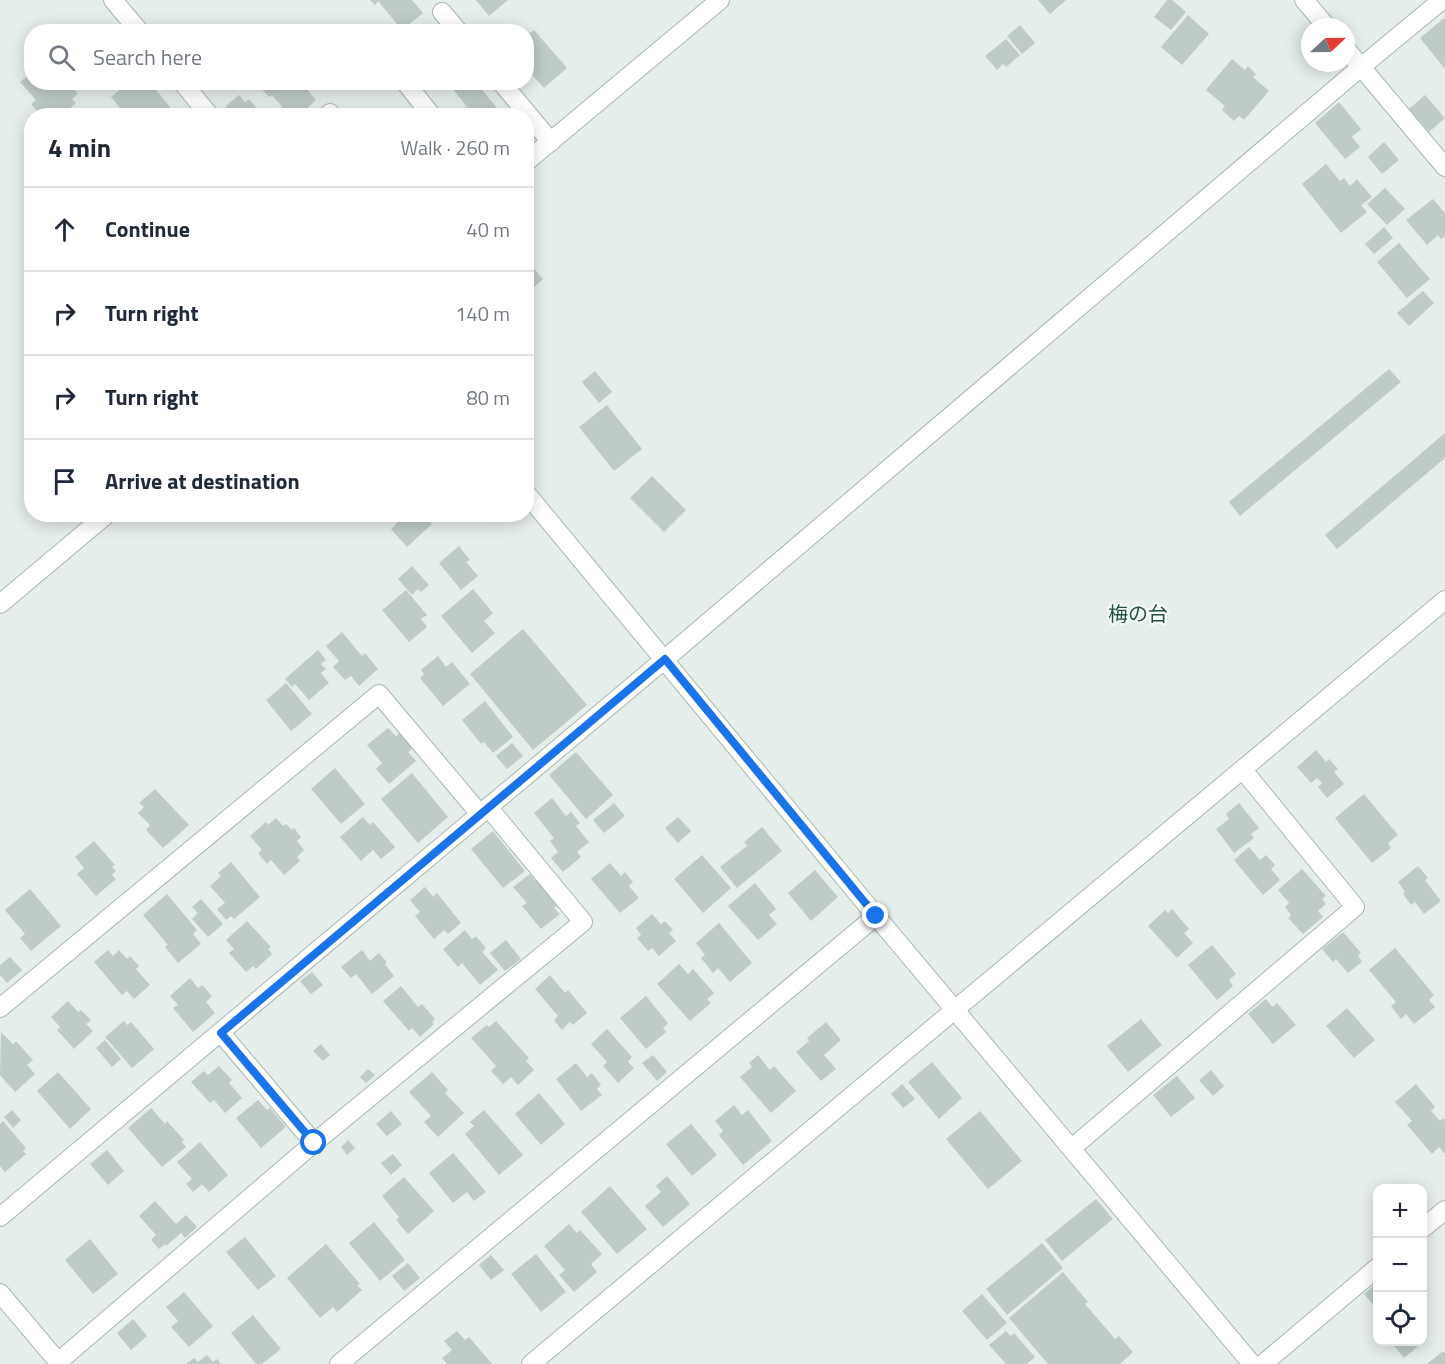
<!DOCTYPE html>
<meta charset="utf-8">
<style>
:root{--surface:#fff;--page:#f6f6f7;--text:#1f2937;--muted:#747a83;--line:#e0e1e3}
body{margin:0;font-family:"Titillium Web","Noto Sans JP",sans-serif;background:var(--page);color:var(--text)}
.controls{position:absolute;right:18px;bottom:18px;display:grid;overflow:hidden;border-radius:12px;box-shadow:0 3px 15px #0003}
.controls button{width:54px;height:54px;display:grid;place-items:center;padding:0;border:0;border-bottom:2px solid var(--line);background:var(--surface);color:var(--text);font:30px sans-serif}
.compass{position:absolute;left:1301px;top:18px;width:54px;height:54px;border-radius:50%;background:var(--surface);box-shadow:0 3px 15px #0003;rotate:68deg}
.stop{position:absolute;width:18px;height:18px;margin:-14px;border:4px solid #1a73e8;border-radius:50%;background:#fff}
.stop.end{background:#1a73e8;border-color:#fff;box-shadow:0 2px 6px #0008}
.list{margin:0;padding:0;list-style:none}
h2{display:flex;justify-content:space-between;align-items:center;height:78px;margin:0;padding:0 24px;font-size:26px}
h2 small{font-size:20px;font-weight:400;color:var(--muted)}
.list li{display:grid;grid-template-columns:39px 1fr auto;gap:18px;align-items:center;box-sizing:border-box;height:84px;padding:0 24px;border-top:2px solid var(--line)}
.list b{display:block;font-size:22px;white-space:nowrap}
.list em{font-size:20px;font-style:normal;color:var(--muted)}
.icon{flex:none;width:33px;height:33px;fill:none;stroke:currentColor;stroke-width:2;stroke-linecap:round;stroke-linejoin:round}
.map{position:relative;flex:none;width:1445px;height:1364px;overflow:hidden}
.search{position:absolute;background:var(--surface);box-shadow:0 3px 15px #0003;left:24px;top:24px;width:510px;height:66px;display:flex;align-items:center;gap:15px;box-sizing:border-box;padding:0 21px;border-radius:24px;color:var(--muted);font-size:22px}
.panel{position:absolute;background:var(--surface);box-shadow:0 3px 15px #0003;left:24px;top:108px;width:510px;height:414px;border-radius:24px}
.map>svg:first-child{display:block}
.building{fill:#becbc6}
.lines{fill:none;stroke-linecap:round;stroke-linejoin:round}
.minor-casing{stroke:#a8b6b1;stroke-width:20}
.minor{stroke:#fff;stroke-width:18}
.route{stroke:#1a73e8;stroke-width:8}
.labels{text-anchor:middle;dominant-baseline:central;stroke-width:4.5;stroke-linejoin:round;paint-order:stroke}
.neighbourhood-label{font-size:20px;fill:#225043;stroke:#f6faf8}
</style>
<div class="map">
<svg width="1445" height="1364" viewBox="0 0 1445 1364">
<rect width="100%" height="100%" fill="#e6eeea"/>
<!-- building -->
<path class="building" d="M370 0H412L423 13 402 30 378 1 375 5Z
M476 0H508L489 16Z
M1038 0H1066L1050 14Z
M1167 0H1172L1186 12 1171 30 1154 17Z
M1188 15 1209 34 1182 65 1161 47Z
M1444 18 1445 19V69L1420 38Z
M1020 25 1035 43 1022 54 1007 36Z
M534 30 567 68 544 88 526 68V36Z
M1006 39 1020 55 1006 67 1003 64 997 70 985 56Z
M1232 59 1245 70 1248 66 1256 74 1253 77 1269 91 1244 120 1239 116 1234 121 1222 110 1225 106 1206 90Z
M32 72V82H68L78 94 72 99 76 103 61 116H41L31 104 36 100 20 82Z
M129 82H150L177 116H127L111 97Z
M263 82H301L316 100 303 112 300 108 290 116 272 95 269 97 259 86Z
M460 82H476L497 108 487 116H474L452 88Z
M239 95 245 102 249 99 263 116H234L226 106Z
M1425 95 1445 118 1429 132 1409 109Z
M1339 102 1361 129 1352 137 1360 147 1345 159 1315 123Z
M1384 142 1399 160 1382 174 1368 157Z
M1326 164 1340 181 1344 178 1350 186 1357 179 1372 197 1361 205 1367 212 1341 233 1302 184Z
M1385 188 1405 209 1387 225 1367 204Z
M1433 199 1445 213V236L1441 239 1438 235 1427 245 1406 220Z
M1384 227 1393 238 1374 254 1365 244Z
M1399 243 1430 279 1407 298 1377 262Z
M526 259 543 279 530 291 526 287Z
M1423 291 1434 303 1409 326 1397 313Z
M1389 369 1401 382 1240 516 1229 502Z
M595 371 612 392 599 403 582 382Z
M607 405 642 449 614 471 579 427Z
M1445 433V458L1337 549 1325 535Z
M652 476 686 510 664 532 630 498Z
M406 514H423L432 524 407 547 391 529Z
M459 546 470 560 466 562 478 576 461 590 439 563Z
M412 566 429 585 421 592 418 589 412 595 398 579Z
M473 589 493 613 484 621 495 633 472 653 441 616Z
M406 590 427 615 421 619 427 627 409 642 382 610Z
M523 629 587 705 533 750 470 674Z
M342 632 362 656 365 653 378 669 359 686 351 676 345 680 333 667 339 661 326 646Z
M318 650 326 660 321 664 326 669 321 673 329 683 309 700 295 684 292 687 285 679Z
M438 656 446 667 452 662 470 684 443 706 420 678 424 674 421 670Z
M286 683 312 714 291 731 266 700Z
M485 701 513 737 493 753 484 742 481 744 462 720Z
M388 728 396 736 400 733 413 748 408 752 416 761 389 784 376 769 382 763 367 745Z
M512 743 523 756 507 769 496 756Z
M1316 750 1326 762 1329 759 1338 769 1334 772 1344 784 1327 798 1318 787 1322 783 1317 778 1311 783 1297 767Z
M576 752 613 795 586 819 549 775Z
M335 768 365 804 341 824 311 789Z
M412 773 448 817 418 843 381 799Z
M155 789 189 825 163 848 146 830 150 825 138 813 144 807 139 803Z
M1364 794 1398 835 1388 843 1391 848 1372 863 1335 818Z
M552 798 566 816 571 812 580 823 576 826 589 842 577 852 581 857 563 872 551 858 558 852 550 841 554 838 534 813Z
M614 803 625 816 604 833 593 820Z
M1239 803 1259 828 1251 834 1254 838 1234 853 1216 829 1229 819 1226 814Z
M363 817 370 825 373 822 395 847 381 859 373 850 361 861 340 837Z
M678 817 691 831 678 843 665 828Z
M276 818 283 826 286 824 292 830 294 828 301 837 297 841 304 850 297 857 300 861 284 875 271 860 267 864 258 853 262 850 250 836 266 822 268 825Z
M762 827 782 851 737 888 720 867 747 846 744 842Z
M493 831 525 871 503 888 471 849Z
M94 841 115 865 112 867 116 871 112 875 116 879 96 896 77 874 84 868 75 857Z
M1249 847 1260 860 1266 855 1275 865 1271 869 1280 880 1263 895 1234 860Z
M702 855 731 888 703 913 674 879Z
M231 862 260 897 234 919 231 916 226 920 217 909 225 903 210 886 221 876 218 873Z
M610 863 621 876 625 872 633 882 629 886 639 898 620 913 591 879Z
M1418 866 1428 878 1425 880 1441 901 1424 914 1415 902 1411 905 1403 894 1405 892 1398 882Z
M1302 869 1326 896 1322 899 1326 904 1318 911 1323 917 1303 934 1288 918 1291 915 1285 907 1289 903 1278 890Z
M815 870 838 897 811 921 788 893Z
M530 874 535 881 539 878 560 903 554 908 560 914 541 929 522 906 527 903 513 887Z
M755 883 776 909 769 915 777 924 758 940 728 906Z
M425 887 433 897 437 893 461 923 448 934 444 930 434 939 415 916 420 912 410 900Z
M30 889 61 926 31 951 20 938 25 934 5 910Z
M167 894 197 930 193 934 201 944 178 963 165 947 168 945 143 915Z
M201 899 223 924 208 937 192 919 198 913 192 907Z
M1172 909 1189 929 1184 933 1193 943 1177 958 1148 926 1165 910 1168 913Z
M652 914 661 924 665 921 673 930 669 933 676 941 659 956 652 948 648 951 637 938 641 935 636 928Z
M247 921 271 947 268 949 272 954 256 969 253 966 246 972 229 953 234 949 226 940Z
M719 923 752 963 730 982 718 968 713 973 701 958 705 955 696 943Z
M465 930 472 939 476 936 486 948 482 952 498 970 480 985 462 963 458 967 443 949Z
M1343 932 1361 953 1358 956 1362 962 1348 973 1336 959 1333 962 1322 949Z
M506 940 521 959 505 971 490 953Z
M1212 945 1236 974 1229 980 1233 986 1217 1000 1188 965Z
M1395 948 1434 995 1429 1000 1435 1007 1414 1024 1406 1014 1401 1019 1391 1006 1396 1002 1369 970Z
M108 950 113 956 119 950 127 959 130 956 139 966 136 969 150 985 134 999 127 991 122 995 94 962Z
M362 950 370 961 379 953 387 962 385 964 394 976 372 994 356 974 351 978 341 967Z
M10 957 22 970 7 983 0 975V965Z
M679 964 688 974 693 969 714 993 707 999 711 1003 690 1021 657 984Z
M312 972 323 985 311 994 300 981Z
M550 975 565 993 568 990 587 1013 573 1025 570 1022 562 1030 554 1020 558 1016 535 989Z
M190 978 198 988 202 985 212 996 206 1002 215 1013 193 1032 173 1008 178 1005 170 996Z
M401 986 418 1007 422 1004 435 1019 432 1022 434 1024 420 1037 412 1028 409 1031 383 1001Z
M646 996 668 1023 663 1028 666 1032 646 1049 620 1018Z
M1266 999 1272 1007 1277 1003 1296 1025 1273 1044 1248 1014Z
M68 1001 78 1012 81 1010 91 1020 86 1024 93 1031 74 1049 57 1030 60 1027 51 1017Z
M1347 1008 1375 1040 1354 1058 1326 1026Z
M1141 1019 1162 1045 1128 1072 1107 1046Z
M124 1021 127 1025 131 1022 154 1049 132 1068 105 1037Z
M496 1021 529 1058 526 1061 534 1070 518 1085 511 1077 503 1084 491 1071 496 1066 471 1038 487 1025 489 1027Z
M826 1022 841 1040 824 1055 836 1069 821 1081 796 1052 809 1041 807 1038Z
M607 1029 632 1057 628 1062 634 1068 618 1083 603 1066 607 1062 591 1044Z
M1 1032 13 1044 16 1041 33 1060 27 1065 35 1074 15 1092 0 1075Z
M105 1040 121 1059 112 1067 96 1048Z
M321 1044 330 1055 323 1061 313 1051Z
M653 1055 667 1072 657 1081 642 1063Z
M758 1055 770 1070 774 1066 796 1091 771 1113 740 1077 752 1067 749 1063Z
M932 1062 962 1098 939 1119 908 1082Z
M576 1063 587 1077 592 1073 601 1085 597 1089 602 1095 581 1111 556 1079Z
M219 1066 232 1080 229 1083 242 1098 225 1113 214 1100 210 1103 191 1082 204 1071 208 1075Z
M368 1069 375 1075 366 1083 360 1077Z
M1211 1070 1224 1086 1213 1096 1199 1080Z
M58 1072 91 1109 70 1129 37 1091Z
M432 1072 448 1090 445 1093 464 1113 438 1137 424 1122 431 1116 409 1092Z
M1177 1076 1195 1098 1171 1117 1153 1095Z
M902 1084 915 1099 903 1108 891 1094Z
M1416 1084 1435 1107 1431 1111 1440 1121 1443 1118 1445 1120V1154L1439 1147 1432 1154 1407 1125 1412 1121 1395 1102Z
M539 1093 565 1124 541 1145 515 1114Z
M258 1100 267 1110 270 1108 286 1127 261 1148 236 1118Z
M734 1105 742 1115 748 1110 772 1141 743 1165 719 1135 723 1131 715 1121Z
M151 1108 165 1124 167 1121 184 1140 182 1142 186 1147 162 1167 128 1128Z
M12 1110 21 1120 13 1128 4 1117Z
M484 1110 523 1155 499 1175 465 1134 474 1126 470 1122Z
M391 1111 402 1124 387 1136 376 1124Z
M980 1111 1022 1161 988 1189 946 1139Z
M3 1121 26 1148 23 1151 26 1154 5 1172 0 1166V1124Z
M691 1124 717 1155 692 1176 666 1144Z
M348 1140 355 1148 347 1155 341 1147Z
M200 1142 228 1175 209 1192 202 1184 193 1192 186 1184 192 1179 177 1162Z
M107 1150 124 1171 108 1185 90 1164Z
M453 1153 486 1192 474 1201 467 1192 453 1203 429 1173Z
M393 1154 402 1165 391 1175 381 1163Z
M667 1176 690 1204 663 1227 645 1206 661 1192 656 1186Z
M404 1177 434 1211 408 1234 396 1220 399 1217 382 1196Z
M610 1186 647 1229 617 1254 581 1212Z
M1096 1199 1113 1219 1062 1261 1045 1240Z
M155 1201 176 1224 186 1215 197 1227 185 1238 181 1233 166 1246 165 1244 159 1249 151 1240 156 1235 139 1216Z
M374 1222 405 1260 380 1281 349 1243Z
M569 1224 577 1233 580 1230 602 1254 591 1264 597 1272 574 1292 559 1275 565 1270 544 1246Z
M245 1237 276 1276 258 1290 226 1252Z
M90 1239 118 1274 93 1294 65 1260Z
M1042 1243 1063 1268 1007 1315 986 1289Z
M326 1244 360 1284 357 1285 362 1290 337 1312 333 1307 320 1318 287 1278Z
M536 1254 566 1292 541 1312 511 1274Z
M491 1255 504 1270 491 1280 479 1265Z
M408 1263 420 1278 404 1291 392 1276Z
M1063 1272 1088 1302 1085 1304 1115 1339 1119 1336 1133 1352 1120 1364H1048L1009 1318Z
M1378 1282V1310L1364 1294Z
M184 1292 213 1326 189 1347 171 1327 178 1321 166 1307Z
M982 1294 1007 1323 987 1340 962 1311Z
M253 1315 281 1349 262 1364H256L231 1333Z
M133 1319 147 1336 131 1350 117 1333Z
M457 1331 465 1340 469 1337 492 1364H447L442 1358 452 1350 444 1341Z
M1006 1331 1011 1336 1014 1333 1035 1357 1027 1364H1006L989 1345Z
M1422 1334 1427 1339 1404 1358 1393 1345 1397 1342H1422Z
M1443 1351 1445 1353V1364H1427Z
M207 1355 213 1362 217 1359 221 1364H186L194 1358 198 1362Z"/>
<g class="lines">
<defs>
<path id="minor" d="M113 0 140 32
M1304 0 1327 27
M442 12 459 32
M1346 49 1445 167
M182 82 210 116
M405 82 432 116
M501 82 551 142
M328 116 330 113
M526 162 720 0
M526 493 876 916 1252 1364
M0 604 107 514
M0 1008 379 694 480 814
M221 1033 314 1143
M1072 1148 1355 907 1243 770
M0 1217 665 659 1361 67 1442 0
M1422 1229 1445 1210
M0 1293 60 1364
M58 1362 314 1143 583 922 488 807
M339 1364 876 916
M531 1364 1445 600
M1263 1364 1378 1267"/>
</defs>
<!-- minor casing -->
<use href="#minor" class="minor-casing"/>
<!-- minor -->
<use href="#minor" class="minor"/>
</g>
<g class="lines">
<!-- route -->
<path class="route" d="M314 1143 221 1033 665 659 876 916"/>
</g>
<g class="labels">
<!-- neighbourhood labels -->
<g class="neighbourhood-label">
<text x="1138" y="613">梅の台</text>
</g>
</g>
</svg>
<div class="controls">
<button>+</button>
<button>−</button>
<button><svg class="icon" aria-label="locate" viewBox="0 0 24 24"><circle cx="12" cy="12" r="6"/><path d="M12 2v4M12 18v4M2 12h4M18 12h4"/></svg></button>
</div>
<svg class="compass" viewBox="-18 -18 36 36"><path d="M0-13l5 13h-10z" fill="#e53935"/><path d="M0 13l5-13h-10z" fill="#747a83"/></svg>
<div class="stop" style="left:314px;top:1143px"></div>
<div class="stop end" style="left:876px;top:916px"></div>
<div class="search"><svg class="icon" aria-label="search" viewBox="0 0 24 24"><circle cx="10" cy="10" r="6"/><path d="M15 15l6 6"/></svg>Search here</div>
<section class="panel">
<h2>4 min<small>Walk · 260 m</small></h2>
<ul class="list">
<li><svg class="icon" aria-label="ahead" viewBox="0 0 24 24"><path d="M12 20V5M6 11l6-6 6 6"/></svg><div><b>Continue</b></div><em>40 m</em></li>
<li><svg class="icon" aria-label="right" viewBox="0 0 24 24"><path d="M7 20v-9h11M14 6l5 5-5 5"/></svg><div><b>Turn right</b></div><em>140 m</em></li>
<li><svg class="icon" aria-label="right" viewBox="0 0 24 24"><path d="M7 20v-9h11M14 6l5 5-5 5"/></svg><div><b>Turn right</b></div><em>80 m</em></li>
<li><svg class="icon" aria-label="arrive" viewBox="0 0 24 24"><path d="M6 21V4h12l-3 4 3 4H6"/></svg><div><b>Arrive at destination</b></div></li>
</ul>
</section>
</div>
